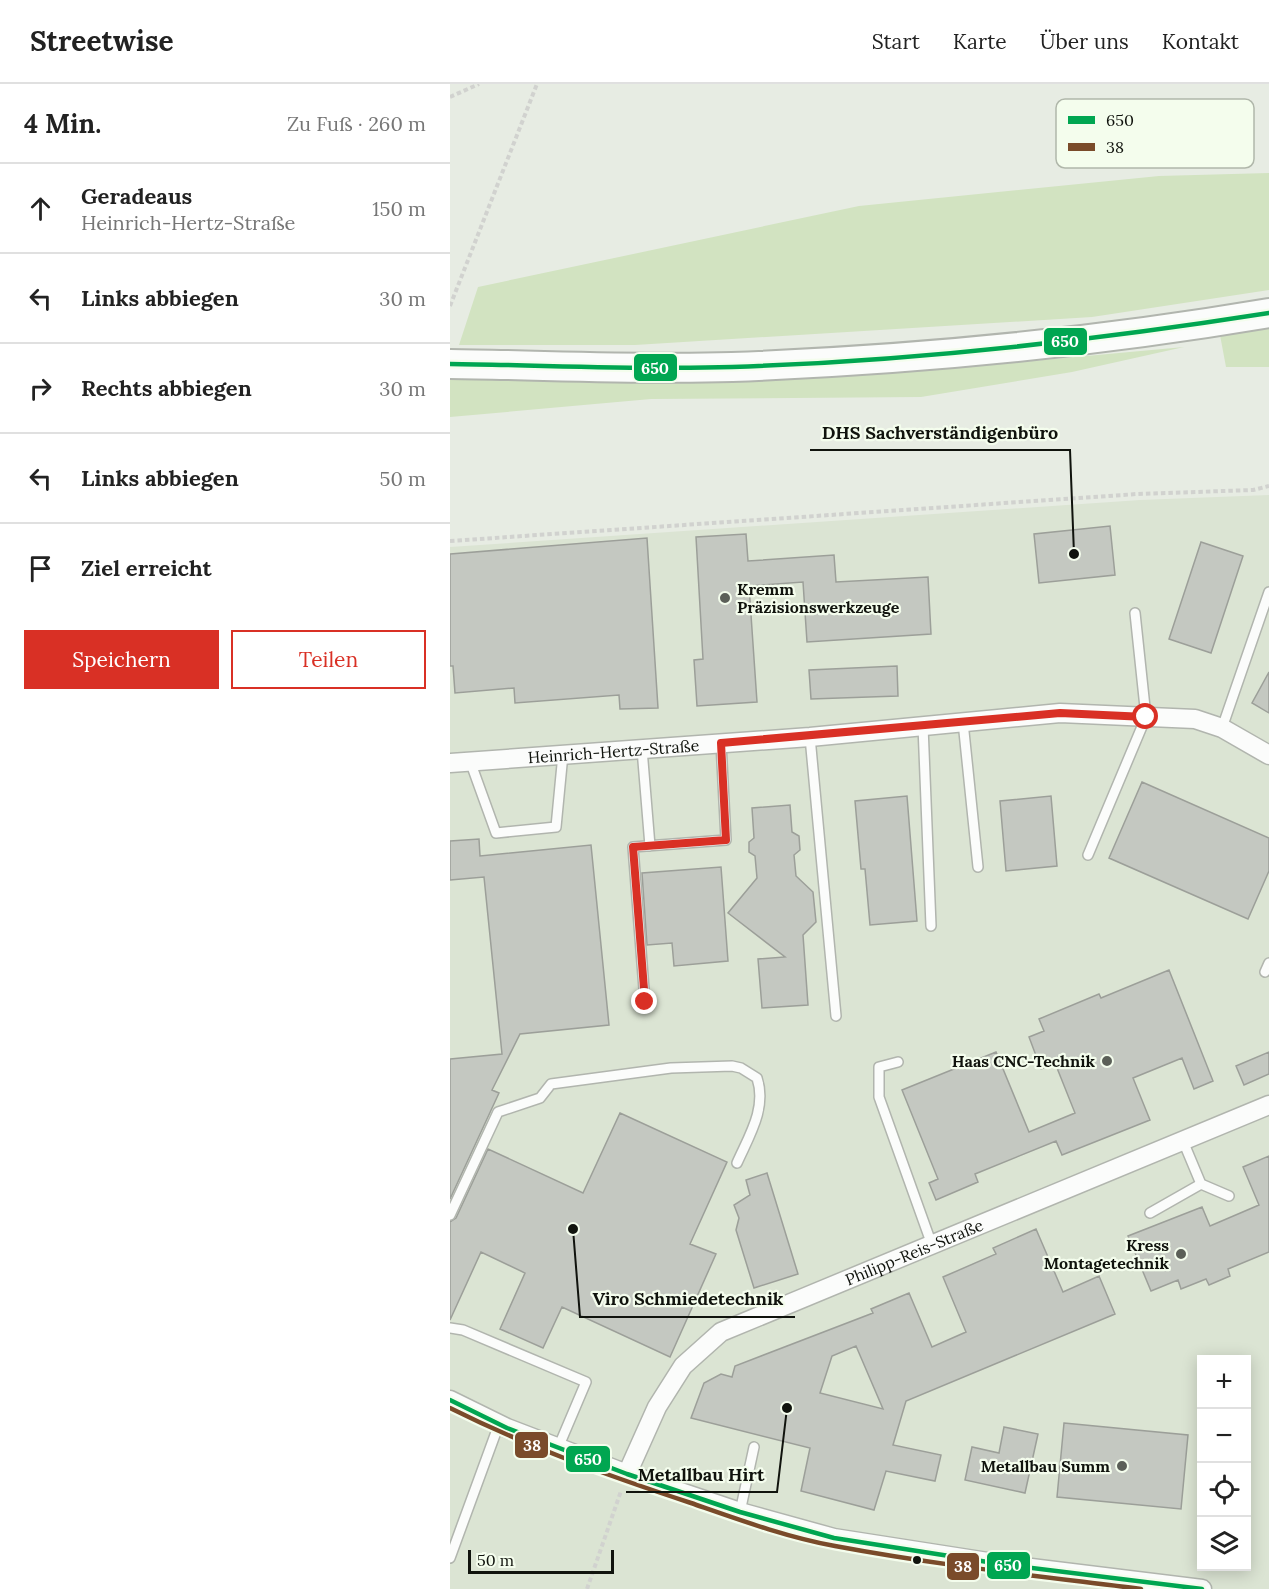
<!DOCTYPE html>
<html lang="de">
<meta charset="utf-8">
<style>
:root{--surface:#fff;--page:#f6f6f6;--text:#222;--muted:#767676;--line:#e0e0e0;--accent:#d93025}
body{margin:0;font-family:Lora,serif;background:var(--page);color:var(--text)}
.controls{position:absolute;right:18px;bottom:18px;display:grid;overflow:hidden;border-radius:0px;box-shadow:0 3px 15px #0003}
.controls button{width:54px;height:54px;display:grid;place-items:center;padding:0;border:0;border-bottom:2px solid var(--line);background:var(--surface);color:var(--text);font:30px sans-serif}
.scale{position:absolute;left:18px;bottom:15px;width:146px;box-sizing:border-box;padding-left:6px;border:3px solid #10130d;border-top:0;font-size:16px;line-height:21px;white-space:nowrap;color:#10130d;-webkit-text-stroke:4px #f4fded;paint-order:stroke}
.stop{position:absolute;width:18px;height:18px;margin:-14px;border:4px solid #d93025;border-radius:50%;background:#fff}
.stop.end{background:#d93025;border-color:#fff;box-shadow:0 2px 6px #0008}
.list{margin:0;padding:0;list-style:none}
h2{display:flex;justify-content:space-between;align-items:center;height:78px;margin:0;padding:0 24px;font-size:26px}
h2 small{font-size:20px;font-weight:400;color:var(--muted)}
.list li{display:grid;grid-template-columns:39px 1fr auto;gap:18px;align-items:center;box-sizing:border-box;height:90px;padding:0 24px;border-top:2px solid var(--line)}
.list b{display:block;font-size:22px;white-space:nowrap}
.list p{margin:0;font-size:20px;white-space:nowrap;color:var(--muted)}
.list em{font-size:20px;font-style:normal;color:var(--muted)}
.actions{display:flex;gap:12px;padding:18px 24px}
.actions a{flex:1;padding:14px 0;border:2px solid var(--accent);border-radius:0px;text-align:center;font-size:21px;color:var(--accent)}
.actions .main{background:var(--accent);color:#fff}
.icon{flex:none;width:33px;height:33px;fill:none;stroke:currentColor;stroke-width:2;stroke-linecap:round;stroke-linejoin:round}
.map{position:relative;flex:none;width:819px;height:1505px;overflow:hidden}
header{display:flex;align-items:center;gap:36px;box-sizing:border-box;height:84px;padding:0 30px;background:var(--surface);border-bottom:2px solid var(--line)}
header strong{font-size:28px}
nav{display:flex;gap:33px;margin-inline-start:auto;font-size:21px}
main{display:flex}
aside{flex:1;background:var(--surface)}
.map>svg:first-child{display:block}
.built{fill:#dbe4d3;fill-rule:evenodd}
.green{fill:#d2e3c1}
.building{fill:#c4c8c1;stroke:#9c9f99;stroke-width:1.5;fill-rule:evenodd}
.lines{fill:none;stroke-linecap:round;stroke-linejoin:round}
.service-casing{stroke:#b1b5ae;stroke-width:12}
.minor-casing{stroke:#b1b5ae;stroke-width:21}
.primary-casing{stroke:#b1b5ae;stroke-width:32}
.path{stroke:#d1d2cf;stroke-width:4;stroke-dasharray:4.5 3;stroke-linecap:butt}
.service{stroke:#fbfcfb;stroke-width:9}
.minor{stroke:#fbfcfb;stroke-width:18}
.primary{stroke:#fbfcfb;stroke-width:28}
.bus-1-casing{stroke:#f4fded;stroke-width:9}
.bus-2-casing{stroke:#f4fded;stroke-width:9}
.bus-1{stroke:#00a651;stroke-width:4.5}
.bus-2{stroke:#7a4b2a;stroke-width:4.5}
.route{stroke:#d93025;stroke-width:8}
.poi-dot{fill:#5b5f58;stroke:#f4fded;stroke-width:2}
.bus-dot{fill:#10130d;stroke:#f4fded;stroke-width:2}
.labels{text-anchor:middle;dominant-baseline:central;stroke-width:4.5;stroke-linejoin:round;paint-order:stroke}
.poi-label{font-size:16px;font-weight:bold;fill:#10130d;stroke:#f4fded;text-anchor:end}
.street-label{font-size:16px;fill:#10130d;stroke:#f4fded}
.key{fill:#f4fded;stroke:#b0b7aa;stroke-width:1.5}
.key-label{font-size:16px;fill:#10130d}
.leader{fill:none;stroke:#10130d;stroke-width:2}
.callout-dot{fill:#10130d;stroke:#f4fded;stroke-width:2}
.callout-label{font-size:18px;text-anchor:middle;font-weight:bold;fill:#10130d;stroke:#f4fded;stroke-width:4.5;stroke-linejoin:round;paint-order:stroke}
.line-badge{stroke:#f4fded;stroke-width:2}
.badge-label{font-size:16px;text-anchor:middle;font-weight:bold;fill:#fff}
</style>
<header>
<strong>Streetwise</strong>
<nav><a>Start</a><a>Karte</a><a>Über uns</a><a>Kontakt</a></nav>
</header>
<main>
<aside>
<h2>4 Min.<small>Zu Fuß · 260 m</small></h2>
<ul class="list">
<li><svg class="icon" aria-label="ahead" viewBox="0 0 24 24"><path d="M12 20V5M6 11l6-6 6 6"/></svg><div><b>Geradeaus</b><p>Heinrich-Hertz-Straße</p></div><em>150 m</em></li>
<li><svg class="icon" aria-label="left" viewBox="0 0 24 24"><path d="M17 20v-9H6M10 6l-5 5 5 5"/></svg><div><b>Links abbiegen</b></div><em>30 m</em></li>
<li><svg class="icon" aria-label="right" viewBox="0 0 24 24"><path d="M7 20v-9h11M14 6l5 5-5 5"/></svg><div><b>Rechts abbiegen</b></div><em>30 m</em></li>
<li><svg class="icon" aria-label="left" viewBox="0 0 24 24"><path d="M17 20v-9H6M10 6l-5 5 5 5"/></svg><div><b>Links abbiegen</b></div><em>50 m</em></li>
<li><svg class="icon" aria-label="arrive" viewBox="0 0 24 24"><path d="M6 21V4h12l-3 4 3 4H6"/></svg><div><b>Ziel erreicht</b></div></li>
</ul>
<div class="actions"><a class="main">Speichern</a><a>Teilen</a></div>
</aside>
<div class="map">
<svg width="819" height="1505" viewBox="0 0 819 1505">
<rect width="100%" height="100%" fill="#e7ece3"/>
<!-- built -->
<path class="built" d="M819 411V1505H0V463L690 416ZM752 1276H796V1482H752Z"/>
<!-- green -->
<path class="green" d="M819 89V206L642 233 185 261H9L28 203 409 122 709 92Z
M819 245V283H776L770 251Z
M734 263 622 288 471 313 201 315 0 333V295L275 297 441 284 527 282Z"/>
<!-- building -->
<path class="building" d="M660 442 665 491 589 499 584 450Z
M296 450 298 477 384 471 386 498 478 493 481 550 357 558 353 498 299 502 307 618 247 622 244 576 253 575 246 453Z
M197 454 208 624 170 625 169 611 65 619 64 604 5 609 3 582H0V470Z
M751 458 793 472 761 569 719 555Z
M447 582 448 612 361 615 359 586Z
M819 588V629L802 619Z
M692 698 819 754V787L798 835 659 774Z
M457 712 467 837 420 841 415 785H411L405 717Z
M601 712 607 782 556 787 550 717Z
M340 721 342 748 349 752 350 766 344 771 346 792 363 808 366 838 353 851 358 921 312 924 308 875 335 873 278 829 307 794 305 772 299 768V758L304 754 302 724Z
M29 755 30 772 141 761 159 941 70 950 42 1006 49 1009 0 1115V975L52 970 34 793 0 796V757Z
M271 783 278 877 224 882 222 859 197 861 192 789Z
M719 886 763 997 744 1005 732 974 683 994 700 1036 612 1071 606 1057 525 1090 528 1098 486 1116 479 1099 488 1095 452 1006 546 968 579 1048 625 1029 605 979 591 985 579 953 594 947 589 935 649 910 651 914Z
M819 968V990L794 1001 786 982Z
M170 1029 277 1078 240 1160 266 1170 220 1273 112 1223 93 1264 50 1245 75 1189 31 1168 0 1236V1138L6 1134 38 1065 133 1109Z
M819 1072V1168L778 1185 780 1192 759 1201 756 1195 731 1205 728 1196 701 1207 678 1152 752 1123 760 1142 809 1121 793 1083Z
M317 1089 348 1190 304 1204 286 1146 289 1134 284 1121 300 1111 296 1096Z
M586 1145 613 1208 649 1192 665 1230 456 1317 443 1361 491 1371 485 1397 436 1387 424 1426 351 1407 360 1364 241 1334 254 1299 271 1290 282 1293 285 1282 423 1229 421 1225 459 1209 482 1263 516 1248 493 1193 546 1170 543 1164ZM406 1262 433 1325 370 1309 382 1272Z
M614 1339 738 1351 731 1425 607 1413Z
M554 1343 588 1350 575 1409 515 1396 522 1363 549 1369Z"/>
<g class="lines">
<defs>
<path id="service" d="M513 638 528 783
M473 642 481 842
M772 644 819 508
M360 653 386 932
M192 665 200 762
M20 677 46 749 106 743 113 670
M638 771 696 633 685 529
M815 888 819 879
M195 918 183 763 276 756 271 659
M448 978 429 983V1013L482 1161
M733 1057 751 1100 779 1112
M700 1129 751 1100
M0 1131 48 1028 90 1014 101 1000 221 984 282 982 291 984 307 994C317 1024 299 1052 287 1079
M0 1244 13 1246 136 1298 108 1364
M290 1428 304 1363
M0 1474 49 1340"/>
<g id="minor">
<path id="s1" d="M0 679 360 653 610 629 745 635 772 644 819 671"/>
<path d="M0 1316 57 1344 177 1390 290 1428 384 1454 557 1481 752 1505"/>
<path id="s2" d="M177 1390 207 1323 233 1282 271 1248 819 1021"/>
</g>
<path id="primary" d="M0 280C94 281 188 286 282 283 461 276 642 259 819 229"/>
</defs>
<!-- service casing -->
<use href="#service" class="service-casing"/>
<!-- minor casing -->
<use href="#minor" class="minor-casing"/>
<!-- primary casing -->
<use href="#primary" class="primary-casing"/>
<!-- path -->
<path class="path" d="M0 13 29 0
M0 222 87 0
M0 457 687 410 803 406 819 402
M137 1505 171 1407"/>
<!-- service -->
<use href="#service" class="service"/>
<!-- minor -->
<use href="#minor" class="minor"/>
<!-- primary -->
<use href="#primary" class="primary"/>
<defs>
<path id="bus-1" d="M0 280C94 281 188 286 282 283 462 277 641 257 819 229
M0 1316 57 1344 177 1390 290 1428 384 1454 557 1481 752 1505"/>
<path id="bus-2" d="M0 1324C78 1363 159 1392 241 1419 287 1435 336 1453 385 1462 486 1481 588 1492 691 1505"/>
</defs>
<!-- bus-1 casing -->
<use href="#bus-1" class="bus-1-casing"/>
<!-- bus-2 casing -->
<use href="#bus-2" class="bus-2-casing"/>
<!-- bus-1 -->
<use href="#bus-1" class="bus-1"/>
<!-- bus-2 -->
<use href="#bus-2" class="bus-2"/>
</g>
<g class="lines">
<!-- route -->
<path class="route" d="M195 918 183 763 276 756 271 659 610 629 696 633"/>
</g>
<!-- markers -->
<g class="poi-dot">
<circle cx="275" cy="514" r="6"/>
<circle cx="657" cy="977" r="6"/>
<circle cx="731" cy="1170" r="6"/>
<circle cx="672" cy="1382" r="6"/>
</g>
<circle class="bus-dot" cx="467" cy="1476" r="5"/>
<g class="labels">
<!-- poi labels -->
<g class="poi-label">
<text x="287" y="505" text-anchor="start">Kremm<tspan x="287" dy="18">Präzisionswerkzeuge</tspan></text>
<text x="645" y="977">Haas CNC-Technik</text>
<text x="719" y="1161">Kress<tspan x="719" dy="18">Montagetechnik</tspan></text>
<text x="660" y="1382">Metallbau Summ</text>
</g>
<!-- street labels -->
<g class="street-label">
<text stroke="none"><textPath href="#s1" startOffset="164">Heinrich-Hertz-Straße</textPath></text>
<text stroke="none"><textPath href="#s2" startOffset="382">Philipp-Reis-Straße</textPath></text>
</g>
</g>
<!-- legend -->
<rect x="606" y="15" width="198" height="69" rx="9" class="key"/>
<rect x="618" y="32" width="27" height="8" fill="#00a651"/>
<rect x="618" y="59" width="27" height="8" fill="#7a4b2a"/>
<g class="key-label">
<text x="656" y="42">650</text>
<text x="656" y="69">38</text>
</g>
<!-- callouts -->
<path class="leader" d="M624 470L620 366H360M123 1145L130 1233H345M337 1324L327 1408H176"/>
<g class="callout-dot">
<circle cx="624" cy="470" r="6"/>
<circle cx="123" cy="1145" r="6"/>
<circle cx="337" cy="1324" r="6"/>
</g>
<g class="callout-label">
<text x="490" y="355">DHS Sachverständigenbüro</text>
<text x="238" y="1221">Viro Schmiedetechnik</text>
<text x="251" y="1397">Metallbau Hirt</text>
</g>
<g class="line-badge">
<rect x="593" y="243" width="45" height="29" rx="6" fill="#00a651"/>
<rect x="183" y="269" width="45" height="29" rx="6" fill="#00a651"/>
<rect x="64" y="1347" width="35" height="28" rx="6" fill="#7a4b2a"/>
<rect x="115" y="1361" width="46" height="28" rx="6" fill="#00a651"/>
<rect x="536" y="1467" width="45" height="29" rx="6" fill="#00a651"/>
<rect x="496" y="1468" width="34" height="29" rx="6" fill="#7a4b2a"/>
</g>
<g class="badge-label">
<text x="615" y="263">650</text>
<text x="205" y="290">650</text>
<text x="82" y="1367">38</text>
<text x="138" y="1381">650</text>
<text x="558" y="1487">650</text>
<text x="513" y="1488">38</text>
</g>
</svg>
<div class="controls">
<button>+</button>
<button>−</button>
<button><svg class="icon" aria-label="locate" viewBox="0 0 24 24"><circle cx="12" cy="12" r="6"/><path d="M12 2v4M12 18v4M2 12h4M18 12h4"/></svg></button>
<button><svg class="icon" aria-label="layers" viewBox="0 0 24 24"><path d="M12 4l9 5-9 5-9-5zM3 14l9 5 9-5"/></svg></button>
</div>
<div class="scale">50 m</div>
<div class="stop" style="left:696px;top:633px"></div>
<div class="stop end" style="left:195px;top:918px"></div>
</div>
</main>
